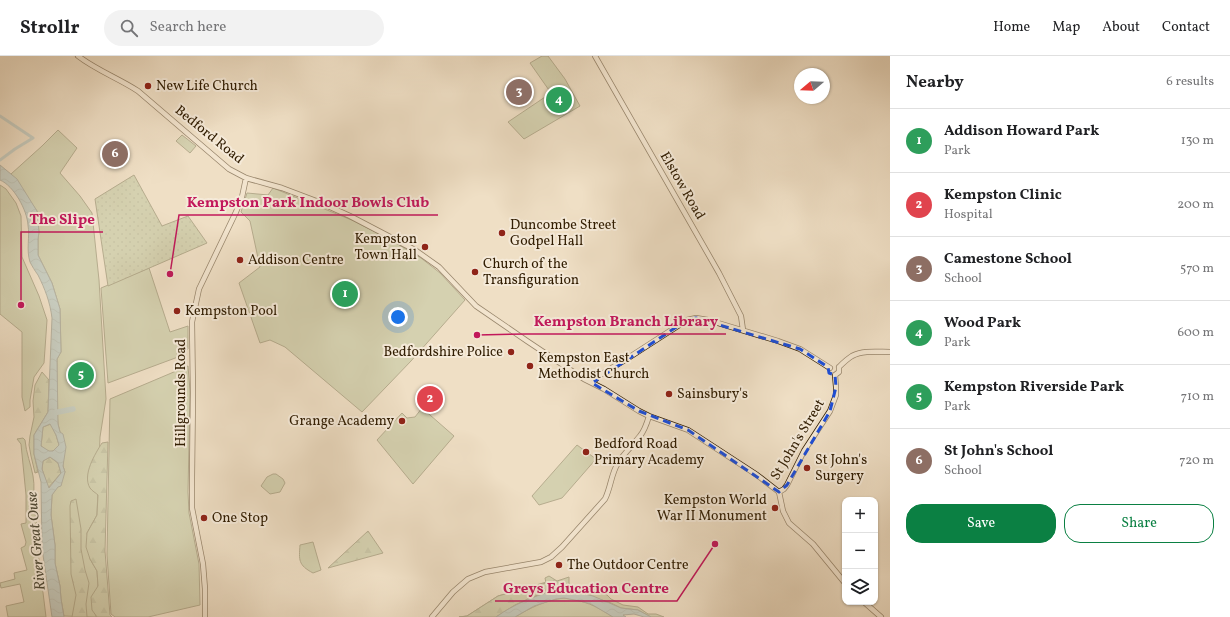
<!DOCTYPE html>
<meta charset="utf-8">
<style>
:root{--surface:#fff;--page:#f2f2f2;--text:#202124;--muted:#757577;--line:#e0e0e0;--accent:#0b8043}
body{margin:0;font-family:Vollkorn,serif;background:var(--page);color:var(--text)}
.controls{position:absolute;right:12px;bottom:12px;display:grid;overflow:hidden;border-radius:8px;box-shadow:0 1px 3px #0004}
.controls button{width:36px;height:36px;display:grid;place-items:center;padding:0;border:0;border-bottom:1px solid var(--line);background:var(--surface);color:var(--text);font:20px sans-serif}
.compass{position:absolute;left:794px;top:12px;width:36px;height:36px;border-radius:50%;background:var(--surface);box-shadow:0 1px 3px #0004;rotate:251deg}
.you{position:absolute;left:398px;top:261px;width:14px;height:14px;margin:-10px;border:3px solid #fff;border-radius:50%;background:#1a73e8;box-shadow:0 0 0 6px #1a73e833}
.badge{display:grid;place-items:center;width:26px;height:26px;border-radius:50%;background:var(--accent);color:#fff;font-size:13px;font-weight:700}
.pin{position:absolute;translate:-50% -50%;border:2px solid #fff;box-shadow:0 1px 4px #0006}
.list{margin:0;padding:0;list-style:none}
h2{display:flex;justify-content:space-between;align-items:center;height:52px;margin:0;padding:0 16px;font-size:17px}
h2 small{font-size:13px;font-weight:400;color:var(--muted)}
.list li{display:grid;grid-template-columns:26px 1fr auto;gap:12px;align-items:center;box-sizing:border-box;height:64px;padding:0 16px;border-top:1px solid var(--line)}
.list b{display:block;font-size:15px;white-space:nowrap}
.list p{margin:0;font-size:13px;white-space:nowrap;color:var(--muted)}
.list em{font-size:13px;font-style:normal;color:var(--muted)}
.actions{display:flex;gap:8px;padding:12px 16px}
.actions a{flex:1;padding:9px 0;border:1px solid var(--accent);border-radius:16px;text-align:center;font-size:14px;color:var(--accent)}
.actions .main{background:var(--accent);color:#fff}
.icon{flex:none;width:22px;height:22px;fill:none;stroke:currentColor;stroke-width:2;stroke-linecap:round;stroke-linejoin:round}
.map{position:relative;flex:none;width:890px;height:561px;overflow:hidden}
header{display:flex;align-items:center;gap:24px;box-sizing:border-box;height:56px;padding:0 20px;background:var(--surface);border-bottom:1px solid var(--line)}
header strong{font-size:19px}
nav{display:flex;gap:22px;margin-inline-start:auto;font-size:14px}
.search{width:280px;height:36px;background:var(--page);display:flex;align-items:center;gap:10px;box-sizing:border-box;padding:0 14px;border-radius:22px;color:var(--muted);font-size:15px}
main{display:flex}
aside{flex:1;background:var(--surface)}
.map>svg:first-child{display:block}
.green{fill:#b5c297;stroke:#726f4c}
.forest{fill:url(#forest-firs);stroke:#726f4c}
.garden{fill:url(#garden-dots);stroke:#726f4c}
.water{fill:url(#water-waves);stroke:#717b72;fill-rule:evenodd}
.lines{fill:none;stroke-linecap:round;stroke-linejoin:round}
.canal{stroke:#9cbbbd;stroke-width:3}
.river{stroke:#9cbbbd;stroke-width:5.5}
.secondary-casing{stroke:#301c01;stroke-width:6}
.secondary{stroke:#f5ead9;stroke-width:4.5}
.marked{fill:none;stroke:#1d4ed8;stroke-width:3;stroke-dasharray:8 5;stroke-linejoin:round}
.poi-dot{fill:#8f2418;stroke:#f5ead9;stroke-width:1.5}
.labels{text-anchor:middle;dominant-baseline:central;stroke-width:4;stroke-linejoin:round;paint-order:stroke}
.poi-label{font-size:14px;fill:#301c01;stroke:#f5ead9;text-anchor:start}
.street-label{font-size:14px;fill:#301c01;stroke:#f5ead9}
.water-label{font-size:15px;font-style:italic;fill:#504c39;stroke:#f5ead9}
.leader{fill:none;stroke:#c2185b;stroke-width:1.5}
.callout-dot{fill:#c2185b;stroke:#f5ead9;stroke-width:1.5}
.callout-label{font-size:15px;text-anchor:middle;font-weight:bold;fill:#c2185b;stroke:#f5ead9;stroke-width:4;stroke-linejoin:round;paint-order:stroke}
</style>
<header>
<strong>Strollr</strong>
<div class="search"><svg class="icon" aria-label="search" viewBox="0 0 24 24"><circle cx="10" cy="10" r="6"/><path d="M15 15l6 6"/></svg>Search here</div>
<nav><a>Home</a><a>Map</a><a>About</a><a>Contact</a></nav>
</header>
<main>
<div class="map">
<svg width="890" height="561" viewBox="0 0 890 561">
<defs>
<pattern id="forest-firs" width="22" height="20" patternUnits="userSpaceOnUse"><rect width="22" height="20" fill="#b5c297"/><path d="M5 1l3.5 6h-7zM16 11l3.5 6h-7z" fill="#9ca680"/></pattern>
<pattern id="garden-dots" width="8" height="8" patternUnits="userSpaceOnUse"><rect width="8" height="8" fill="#b5c297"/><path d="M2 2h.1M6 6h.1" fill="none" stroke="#9ca680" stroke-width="1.8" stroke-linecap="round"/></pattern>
<pattern id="water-waves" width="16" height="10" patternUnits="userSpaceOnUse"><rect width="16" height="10" fill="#9cbbbd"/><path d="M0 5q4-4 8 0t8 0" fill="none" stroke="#87a0a1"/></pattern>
</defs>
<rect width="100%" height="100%" fill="#efdfc5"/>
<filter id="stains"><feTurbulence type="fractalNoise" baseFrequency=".005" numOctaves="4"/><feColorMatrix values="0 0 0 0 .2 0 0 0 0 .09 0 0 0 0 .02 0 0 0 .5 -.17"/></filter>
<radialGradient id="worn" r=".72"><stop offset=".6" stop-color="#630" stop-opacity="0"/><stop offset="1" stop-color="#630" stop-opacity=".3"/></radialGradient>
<!-- green -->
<path class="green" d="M542 0H548L565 23 580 50 524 83 508 66 551 37 530 7Z
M58 74 77 92 60 117 80 140 92 157 99 224 106 343 100 381 97 459 87 477 90 503 97 515 98 530 96 561 64 560 61 543 60 530 55 507V489L51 459 52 439 65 416 63 410 60 376 58 368 57 357V303L61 296 60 253 52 227 38 199V183L39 176 37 155 11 118 42 90Z
M182 79 196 90 190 97 176 85Z
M0 129 6 133 16 147 21 160 22 201 39 240 47 264 44 307 34 321 30 344V351L25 355 22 341V276L0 258Z
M273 132 354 165 389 183 421 202 440 217 465 244 411 305 362 356 285 291 270 284 260 287 239 227 260 211 250 165 241 156 247 137 268 139Z
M149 212 170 276 188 270V293L177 297 178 301 108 327 101 232Z
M188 310 190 335 188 436 189 457 199 508 200 549 148 561H115L111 558 107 499 110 343Z
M422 352 454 380 413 428 377 384 402 357 407 362 415 361Z
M23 382 25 384C26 397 31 408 33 420 35 430 33 439 34 448 35 462 39 474 37 488L46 561H8L6 550 24 546 20 528 1 532 0 527 15 523 14 517 27 514 21 492 25 490 26 486 21 468 26 467V439L21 388 17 383Z
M577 389 596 403 562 442 539 449 532 440Z
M273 418H276L283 423 285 427 280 436 270 438 261 430 267 421Z
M313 486 321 514 313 517C298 509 299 504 300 489Z
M550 525 595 534 607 539 611 543 623 549 638 551 648 558H656L664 561H651L638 554 621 552 611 547 581 537 554 534 501 557 496 561H459L467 560 498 540Z
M564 542C585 545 595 549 613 561H515C530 552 546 544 564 542Z"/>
<!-- forest -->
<path class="forest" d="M42 316 49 324 48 356 34 379V398L38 416 35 417 31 400 29 389 30 380 34 361 33 345 35 329Z
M51 368 56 379 59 389 53 395 49 396 41 390 43 371Z
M108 386 105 495 110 559 112 561H97L92 554 91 541 98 530 97 515 90 503 86 491 87 477 97 459 98 439C96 437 92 435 90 432 82 419 95 398 102 387Z
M50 401 58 407 61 417 48 432 42 413 43 405Z
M76 443 81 473V493L85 514 89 527 86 548 87 561H72L76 539 71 518 70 450 71 445Z
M368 475 383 497 328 512Z
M549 520 557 525 569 521V536L554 534 532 541 515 549 496 561H459L467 560 498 540 546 527 545 522Z"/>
<!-- garden -->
<path class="garden" d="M134 119 162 170 188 160 207 187 108 230 95 143Z"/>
<!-- water -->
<path class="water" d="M0 109 17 123 37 155 39 176 38 183V199L52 227 60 253 61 296 57 303 58 368 60 376 63 378 66 391 63 410 65 416 61 430 58 431 52 439 51 459 55 489V507L60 530 61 543 64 561H52L42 492 41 426 34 398V379L48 356 52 262C50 246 45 233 38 219 35 215 32 210 30 206 26 194 30 181 28 169 27 154 14 130 0 124ZM50 368 56 379 59 389 53 395H49L41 390 43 371ZM50 401 58 407 61 417 49 432 42 413 43 405Z
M554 534 581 537 593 540 621 552 638 554 651 561H644L634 558 623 559 626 561H613L591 548 580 545 564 542 556 543 534 550 515 561H496C514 548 533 541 554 534Z"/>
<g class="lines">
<!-- canal -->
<path class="canal" d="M0 60 33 82 15 93 0 104"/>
<!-- river -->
<path class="river" d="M53 358V357L73 353"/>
<defs>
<path id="secondary" d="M78 0C96 14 118 22 138 35L229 113 246 122 282 132 319 146 350 160 415 194 439 211 476 250 527 285 584 323 604 333 639 355 649 360 688 374 757 419 779 436
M595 0 719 217 741 260 743 274
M839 311C843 307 847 303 852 300 863 294 878 296 890 296
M835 319 839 316V311
M587 324 597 319H600
M592 327 600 319 625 304 687 264 696 262 708 264 778 285 800 293 830 312
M779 436 784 433 787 429 804 395 830 355 836 339V331L835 319
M779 436 783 455 789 467 813 488 845 527
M864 546 881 561
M205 561V533L203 508 192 452V421L193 337 192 266 199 233 236 156 242 141 246 122
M432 561 453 536 468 523 485 516 541 506 551 501 562 491 605 443C611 431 611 418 618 407 624 397 633 389 640 380 645 374 647 367 649 360"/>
</defs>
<!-- secondary casing -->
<use href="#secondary" class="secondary-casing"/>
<!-- secondary -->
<use href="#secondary" class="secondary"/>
</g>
<!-- marked area -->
<path d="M0 0H890V561H0ZM696 262 800 293 828 311 829 317 835 319 836 331 830 355 787 429 779 436 688 374 639 355 592 327 687 264Z" fill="#efdfc5" fill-opacity=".55" fill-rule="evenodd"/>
<path class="marked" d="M696 262 800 293 828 311 829 317 835 319 836 331 830 355 787 429 779 436 688 374 639 355 592 327 687 264Z"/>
<!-- markers -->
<g class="poi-dot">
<circle cx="148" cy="30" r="4"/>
<circle cx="502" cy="177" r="4"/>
<circle cx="425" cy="191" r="4"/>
<circle cx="240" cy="204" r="4"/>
<circle cx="475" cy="216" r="4"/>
<circle cx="177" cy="255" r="4"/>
<circle cx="511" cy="296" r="4"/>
<circle cx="530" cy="310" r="4"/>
<circle cx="669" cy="338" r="4"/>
<circle cx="402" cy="365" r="4"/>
<circle cx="586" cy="396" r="4"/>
<circle cx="807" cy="412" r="4"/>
<circle cx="775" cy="452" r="4"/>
<circle cx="204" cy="462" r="4"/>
<circle cx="559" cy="509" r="4"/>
</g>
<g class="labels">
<!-- poi labels -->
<g class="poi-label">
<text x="156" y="30">New Life Church</text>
<text x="510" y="169">Duncombe Street<tspan x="510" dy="16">Godpel Hall</tspan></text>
<text x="417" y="183" text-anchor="end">Kempston<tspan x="417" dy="16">Town Hall</tspan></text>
<text x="248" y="204">Addison Centre</text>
<text x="483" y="208">Church of the<tspan x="483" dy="16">Transfiguration</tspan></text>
<text x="185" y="255">Kempston Pool</text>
<text x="503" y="296" text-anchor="end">Bedfordshire Police</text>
<text x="538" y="302">Kempston East<tspan x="538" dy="16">Methodist Church</tspan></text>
<text x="677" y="338">Sainsbury's</text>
<text x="394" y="365" text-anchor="end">Grange Academy</text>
<text x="594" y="388">Bedford Road<tspan x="594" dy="16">Primary Academy</tspan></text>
<text x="815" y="404">St John's<tspan x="815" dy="16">Surgery</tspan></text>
<text x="767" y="444" text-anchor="end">Kempston World<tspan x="767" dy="16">War II Monument</tspan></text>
<text x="212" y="462">One Stop</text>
<text x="567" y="509">The Outdoor Centre</text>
</g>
<!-- street labels -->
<g class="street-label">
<text transform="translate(209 79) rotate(39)">Bedford Road</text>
<text transform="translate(682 130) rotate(60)">Elstow Road</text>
<text transform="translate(181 337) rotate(-90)">Hillgrounds Road</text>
<text transform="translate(798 384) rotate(-59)">St John's Street</text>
</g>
<!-- water labels -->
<g class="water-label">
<text transform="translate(37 485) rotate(-95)">River Great Ouse</text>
</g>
</g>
<!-- callouts -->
<path class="leader" d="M170 218L179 159H438M21 249L21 176H103M477 279L526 278H726M715 488L677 545H495"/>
<g class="callout-dot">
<circle cx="170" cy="218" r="4"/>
<circle cx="21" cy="249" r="4"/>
<circle cx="477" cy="279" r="4"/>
<circle cx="715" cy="488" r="4"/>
</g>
<g class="callout-label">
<text x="308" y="151">Kempston Park Indoor Bowls Club</text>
<text x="62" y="168">The Slipe</text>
<text x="626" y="270">Kempston Branch Library</text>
<text x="586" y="537">Greys Education Centre</text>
</g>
<rect width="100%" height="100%" filter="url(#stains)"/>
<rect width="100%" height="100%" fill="url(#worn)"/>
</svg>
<div class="controls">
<button>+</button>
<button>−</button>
<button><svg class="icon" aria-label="layers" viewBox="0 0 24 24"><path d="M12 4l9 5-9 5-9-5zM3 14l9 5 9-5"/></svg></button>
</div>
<svg class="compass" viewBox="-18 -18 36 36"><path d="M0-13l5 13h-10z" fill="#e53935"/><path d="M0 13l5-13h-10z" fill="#757577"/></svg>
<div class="you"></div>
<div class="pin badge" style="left:345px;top:238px;background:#2e9e5b">1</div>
<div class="pin badge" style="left:430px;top:343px;background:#e0444e">2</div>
<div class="pin badge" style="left:519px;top:36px;background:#8d6e63">3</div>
<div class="pin badge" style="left:559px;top:44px;background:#2e9e5b">4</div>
<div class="pin badge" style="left:81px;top:319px;background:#2e9e5b">5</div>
<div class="pin badge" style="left:115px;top:98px;background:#8d6e63">6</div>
</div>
<aside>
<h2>Nearby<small>6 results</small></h2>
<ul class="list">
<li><span class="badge" style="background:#2e9e5b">1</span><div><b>Addison Howard Park</b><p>Park</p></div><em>130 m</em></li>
<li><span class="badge" style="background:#e0444e">2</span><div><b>Kempston Clinic</b><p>Hospital</p></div><em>200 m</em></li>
<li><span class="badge" style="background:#8d6e63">3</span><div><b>Camestone School</b><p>School</p></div><em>570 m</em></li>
<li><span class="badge" style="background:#2e9e5b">4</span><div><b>Wood Park</b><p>Park</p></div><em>600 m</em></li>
<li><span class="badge" style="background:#2e9e5b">5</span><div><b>Kempston Riverside Park</b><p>Park</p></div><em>710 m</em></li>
<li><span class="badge" style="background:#8d6e63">6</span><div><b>St John's School</b><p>School</p></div><em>720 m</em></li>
</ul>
<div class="actions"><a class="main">Save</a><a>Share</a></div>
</aside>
</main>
